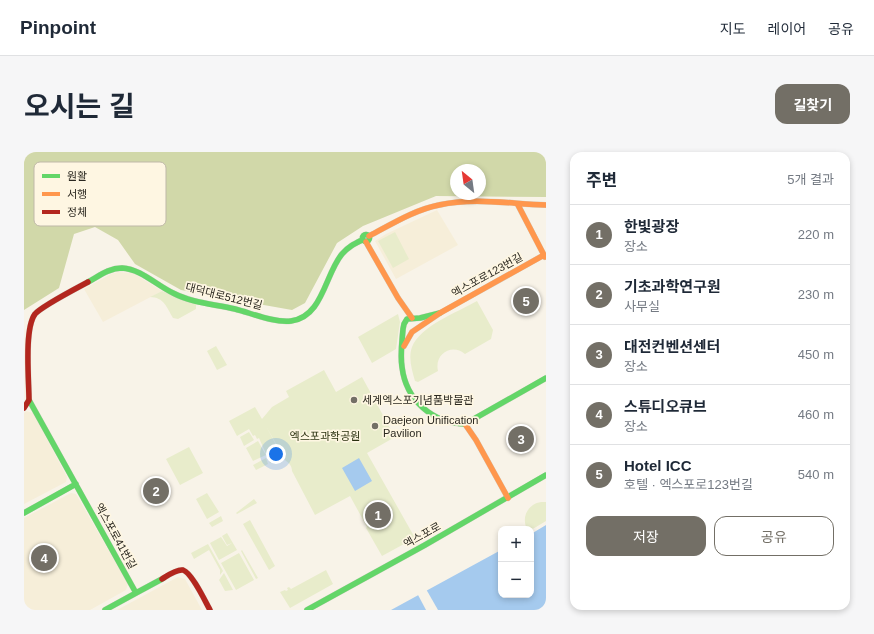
<!DOCTYPE html>
<html lang="ko">
<meta charset="utf-8">
<style>
:root{--surface:#fff;--page:#f6f6f7;--text:#1f2937;--muted:#747a83;--line:#e0e1e3;--accent:#736f66}
body{margin:0;font-family:Helvetica,"Noto Sans KR",sans-serif;background:var(--page);color:var(--text)}
.controls{position:absolute;right:12px;bottom:12px;display:grid;overflow:hidden;border-radius:8px;box-shadow:0 2px 6px #0003}
.controls button{width:36px;height:36px;display:grid;place-items:center;padding:0;border:0;border-bottom:1px solid var(--line);background:var(--surface);color:var(--text);font:20px sans-serif}
.compass{position:absolute;left:426px;top:12px;width:36px;height:36px;border-radius:50%;background:var(--surface);box-shadow:0 2px 6px #0003;rotate:331deg}
.you{position:absolute;left:252px;top:302px;width:14px;height:14px;margin:-10px;border:3px solid #fff;border-radius:50%;background:#1a73e8;box-shadow:0 0 0 6px #1a73e833}
.badge{display:grid;place-items:center;width:26px;height:26px;border-radius:50%;background:var(--accent);color:#fff;font-size:13px;font-weight:700}
.pin{position:absolute;translate:-50% -50%;border:2px solid #fff;box-shadow:0 1px 4px #0006}
.list{margin:0;padding:0;list-style:none}
h2{display:flex;justify-content:space-between;align-items:center;height:52px;margin:0;padding:0 16px;font-size:17px}
h2 small{font-size:13px;font-weight:400;color:var(--muted)}
.list li{display:grid;grid-template-columns:26px 1fr auto;gap:12px;align-items:center;box-sizing:border-box;height:60px;padding:0 16px;border-top:1px solid var(--line)}
.list b{display:block;font-size:15px;white-space:nowrap}
.list p{margin:0;font-size:13px;white-space:nowrap;color:var(--muted)}
.list em{font-size:13px;font-style:normal;color:var(--muted)}
.actions{display:flex;gap:8px;padding:12px 16px}
.actions a{flex:1;padding:9px 0;border:1px solid var(--accent);border-radius:12px;text-align:center;font-size:14px;color:var(--accent)}
.actions .main{background:var(--accent);color:#fff}
.map{position:relative;flex:none;width:522px;height:458px;overflow:hidden;border-radius:12px}
header{display:flex;align-items:center;gap:24px;box-sizing:border-box;height:56px;padding:0 20px;background:var(--surface);border-bottom:1px solid var(--line)}
header strong{font-size:19px}
nav{display:flex;gap:22px;margin-inline-start:auto;font-size:14px}
.intro{display:flex;align-items:center;justify-content:space-between;box-sizing:border-box;height:96px;padding:0 24px}
h1{margin:0;font-size:28px}
.button{padding:10px 18px;border-radius:12px;background:var(--accent);color:#fff;font-size:14px;font-weight:700}
main{display:flex;gap:24px;padding:0 24px}
aside{flex:1;background:var(--surface);border-radius:12px;box-shadow:0 2px 6px #0003}
.map>svg:first-child{display:block}
.built{fill:#f6eed9}
.green{fill:#e8eccb}
.forest{fill:#d1d8a9;fill-rule:evenodd}
.water{fill:#a5caee}
.pier{fill:#f8f3e8}
.lines{fill:none;stroke-linecap:round;stroke-linejoin:round}
.fast-casing{stroke:#d1cec5;stroke-width:6}
.slow-casing{stroke:#d1cec5;stroke-width:6}
.jam-casing{stroke:#d1cec5;stroke-width:6}
.fast{stroke:#63d668;stroke-width:5.5}
.slow{stroke:#ff974d;stroke-width:5.5}
.jam{stroke:#b3261e;stroke-width:5.5}
.poi-dot{fill:#736f66;stroke:#fef6e2;stroke-width:1.5}
.labels{text-anchor:middle;dominant-baseline:central;stroke-width:3.5;stroke-linejoin:round;paint-order:stroke}
.street-label{font-size:11px;fill:#2b2820;stroke:#fef6e2}
.poi-label{font-size:11px;fill:#2b2820;stroke:#fef6e2;text-anchor:start}
.park-label{font-size:11px;fill:#2a300f;stroke:#fef6e2}
.key{fill:#fef6e2;stroke:#bfb8a8;stroke-width:1}
.key-label{font-size:11px;fill:#2b2820}
</style>
<header>
<strong>Pinpoint</strong>
<nav><a>지도</a><a>레이어</a><a>공유</a></nav>
</header>
<div class="intro"><h1>오시는 길</h1><a class="button">길찾기</a></div>
<main>
<div class="map">
<svg width="522" height="458" viewBox="0 0 522 458">
<rect width="100%" height="100%" fill="#f8f3e8"/>
<!-- built -->
<path class="built" d="M413 58 434 93 372 127 351 89 362 82Z
M94 120 109 121 138 139 79 170 60 137 87 122Z
M2 259 9 261 43 325 42 330 0 352V261Z
M47 341 52 342 104 432 102 438 66 458H0V366Z
M154 425 161 427 178 458H93Z"/>
<!-- green -->
<path class="green" d="M371 80 385 107 369 116 354 89Z
M138 139 155 146 172 151V157L154 167 149 166C143 156 140 145 126 145Z
M453 149 469 178 467 187 441 202C428 191 410 202 414 219L394 230 391 229C388 218 384 206 388 195 396 174 434 160 453 149Z
M374 162 376 170 372 197 348 211 334 185Z
M192 194 203 213 193 218 183 199Z
M300 218 312 240 338 225 371 285 343 301 391 386 358 404 342 376 343 375 326 344 291 363 268 319C268 314 265 311 261 308L242 274 258 304 246 311 235 286 233 287 231 283 229 284 225 277 213 284 205 269 231 255 238 267 248 255 265 245 262 239Z
M225 280 230 288 220 294 216 285Z
M234 289 242 303 229 309 222 296Z
M165 295 179 321 156 333 142 307Z
M242 306 244 312 232 318 229 313Z
M183 341 195 360 183 367 172 347Z
M230 347 233 351 213 362 212 361Z
M517 350H522V369L507 378 503 377C497 365 504 352 517 350Z
M197 364 199 369 188 375 185 371Z
M226 368 251 414 245 418 219 372Z
M203 381 213 398 195 408 186 391 197 385 203 394 208 391 203 393 198 384Z
M184 392 199 419 196 423V418L185 398 170 407 167 401Z
M218 398 234 426 232 427 217 399Z
M215 401 230 428 212 438 197 411Z
M302 418 309 432 266 456 256 440 261 438 262 439 264 438 263 436 265 435 267 437Z
M200 421 209 438 201 439 195 428Z"/>
<!-- forest -->
<path class="forest" d="M0 0H522V45L412 44 339 74 313 91 281 151 268 158 157 138 111 112 94 88 71 75 50 82 35 136 0 158ZM432 18H456V42H432Z"/>
<!-- water -->
<path class="water" d="M335 306 348 329 331 339 318 316Z
M522 373V458H367L477 398V443H507V382Z"/>
<!-- pier -->
<path class="pier" d="M402 437 414 458H402L393 441Z"/>
<g class="lines">
<defs>
<path id="fast" d="M338.5 86a3.5 3.5 0 1 1 7 0a3.5 3.5 0 1 1-7 0Z
M64 130C75 124 85 116 98 116 117 117 132 133 149 141 168 151 190 152 211 157 227 161 250 171 267 169 299 165 301 122 318 102 324 95 330 92 338 88
M416 161 396 166 383 167 380 172 379 177C378 190 376 203 378 215 382 248 408 271 441 272L522 226
M5 248 112 441 138 427
M0 361 52 332
M81 458 112 441
M283 458 401 393 522 323"/>
<path id="slow" d="M494 53 521 105
M345 84C368 72 390 58 415 53 450 45 487 52 522 53
M342 90 374 146 388 166
M380 194 388 180 416 161 520 103
M441 272 452 288 484 346"/>
<path id="jam" d="M0 256 5 248C5 228 0 177 11 162 18 154 53 136 64 130
M138 427C143 424 152 417 159 418 168 421 181 449 186 458"/>
</defs>
<!-- fast casing -->
<use href="#fast" class="fast-casing"/>
<!-- slow casing -->
<use href="#slow" class="slow-casing"/>
<!-- jam casing -->
<use href="#jam" class="jam-casing"/>
<!-- fast -->
<use href="#fast" class="fast"/>
<!-- slow -->
<use href="#slow" class="slow"/>
<!-- jam -->
<use href="#jam" class="jam"/>
</g>
<!-- markers -->
<g class="poi-dot">
<circle cx="330" cy="248" r="4"/>
<circle cx="351" cy="274" r="4"/>
</g>
<g class="labels">
<!-- street labels -->
<g class="street-label">
<text transform="translate(463 123) rotate(-29)">엑스포로123번길</text>
<text transform="translate(200 144) rotate(14)">대덕대로512번길</text>
<text transform="translate(398 383) rotate(-29)">엑스포로</text>
<text transform="translate(92 384) rotate(61)">엑스포로41번길</text>
</g>
<!-- poi labels -->
<g class="poi-label">
<text x="338" y="248">세계엑스포기념품박물관</text>
<text x="359" y="268">Daejeon Unification<tspan x="359" dy="13">Pavilion</tspan></text>
</g>
<!-- park labels -->
<g class="park-label">
<text x="301" y="284">엑스포과학공원</text>
</g>
</g>
<!-- legend -->
<rect x="10" y="10" width="132" height="64" rx="6" class="key"/>
<rect x="18" y="22" width="18" height="4" fill="#63d668"/>
<rect x="18" y="40" width="18" height="4" fill="#ff974d"/>
<rect x="18" y="58" width="18" height="4" fill="#b3261e"/>
<g class="key-label">
<text x="43" y="28">원활</text>
<text x="43" y="46">서행</text>
<text x="43" y="64">정체</text>
</g>
</svg>
<div class="controls">
<button>+</button>
<button>−</button>
</div>
<svg class="compass" viewBox="-18 -18 36 36"><path d="M0-13l5 13h-10z" fill="#e53935"/><path d="M0 13l5-13h-10z" fill="#747a83"/></svg>
<div class="you"></div>
<div class="pin badge" style="left:354px;top:363px">1</div>
<div class="pin badge" style="left:132px;top:339px">2</div>
<div class="pin badge" style="left:497px;top:287px">3</div>
<div class="pin badge" style="left:20px;top:406px">4</div>
<div class="pin badge" style="left:502px;top:149px">5</div>
</div>
<aside>
<h2>주변<small>5개 결과</small></h2>
<ul class="list">
<li><span class="badge">1</span><div><b>한빛광장</b><p>장소</p></div><em>220 m</em></li>
<li><span class="badge">2</span><div><b>기초과학연구원</b><p>사무실</p></div><em>230 m</em></li>
<li><span class="badge">3</span><div><b>대전컨벤션센터</b><p>장소</p></div><em>450 m</em></li>
<li><span class="badge">4</span><div><b>스튜디오큐브</b><p>장소</p></div><em>460 m</em></li>
<li><span class="badge">5</span><div><b>Hotel ICC</b><p>호텔 · 엑스포로123번길</p></div><em>540 m</em></li>
</ul>
<div class="actions"><a class="main">저장</a><a>공유</a></div>
</aside>
</main>
